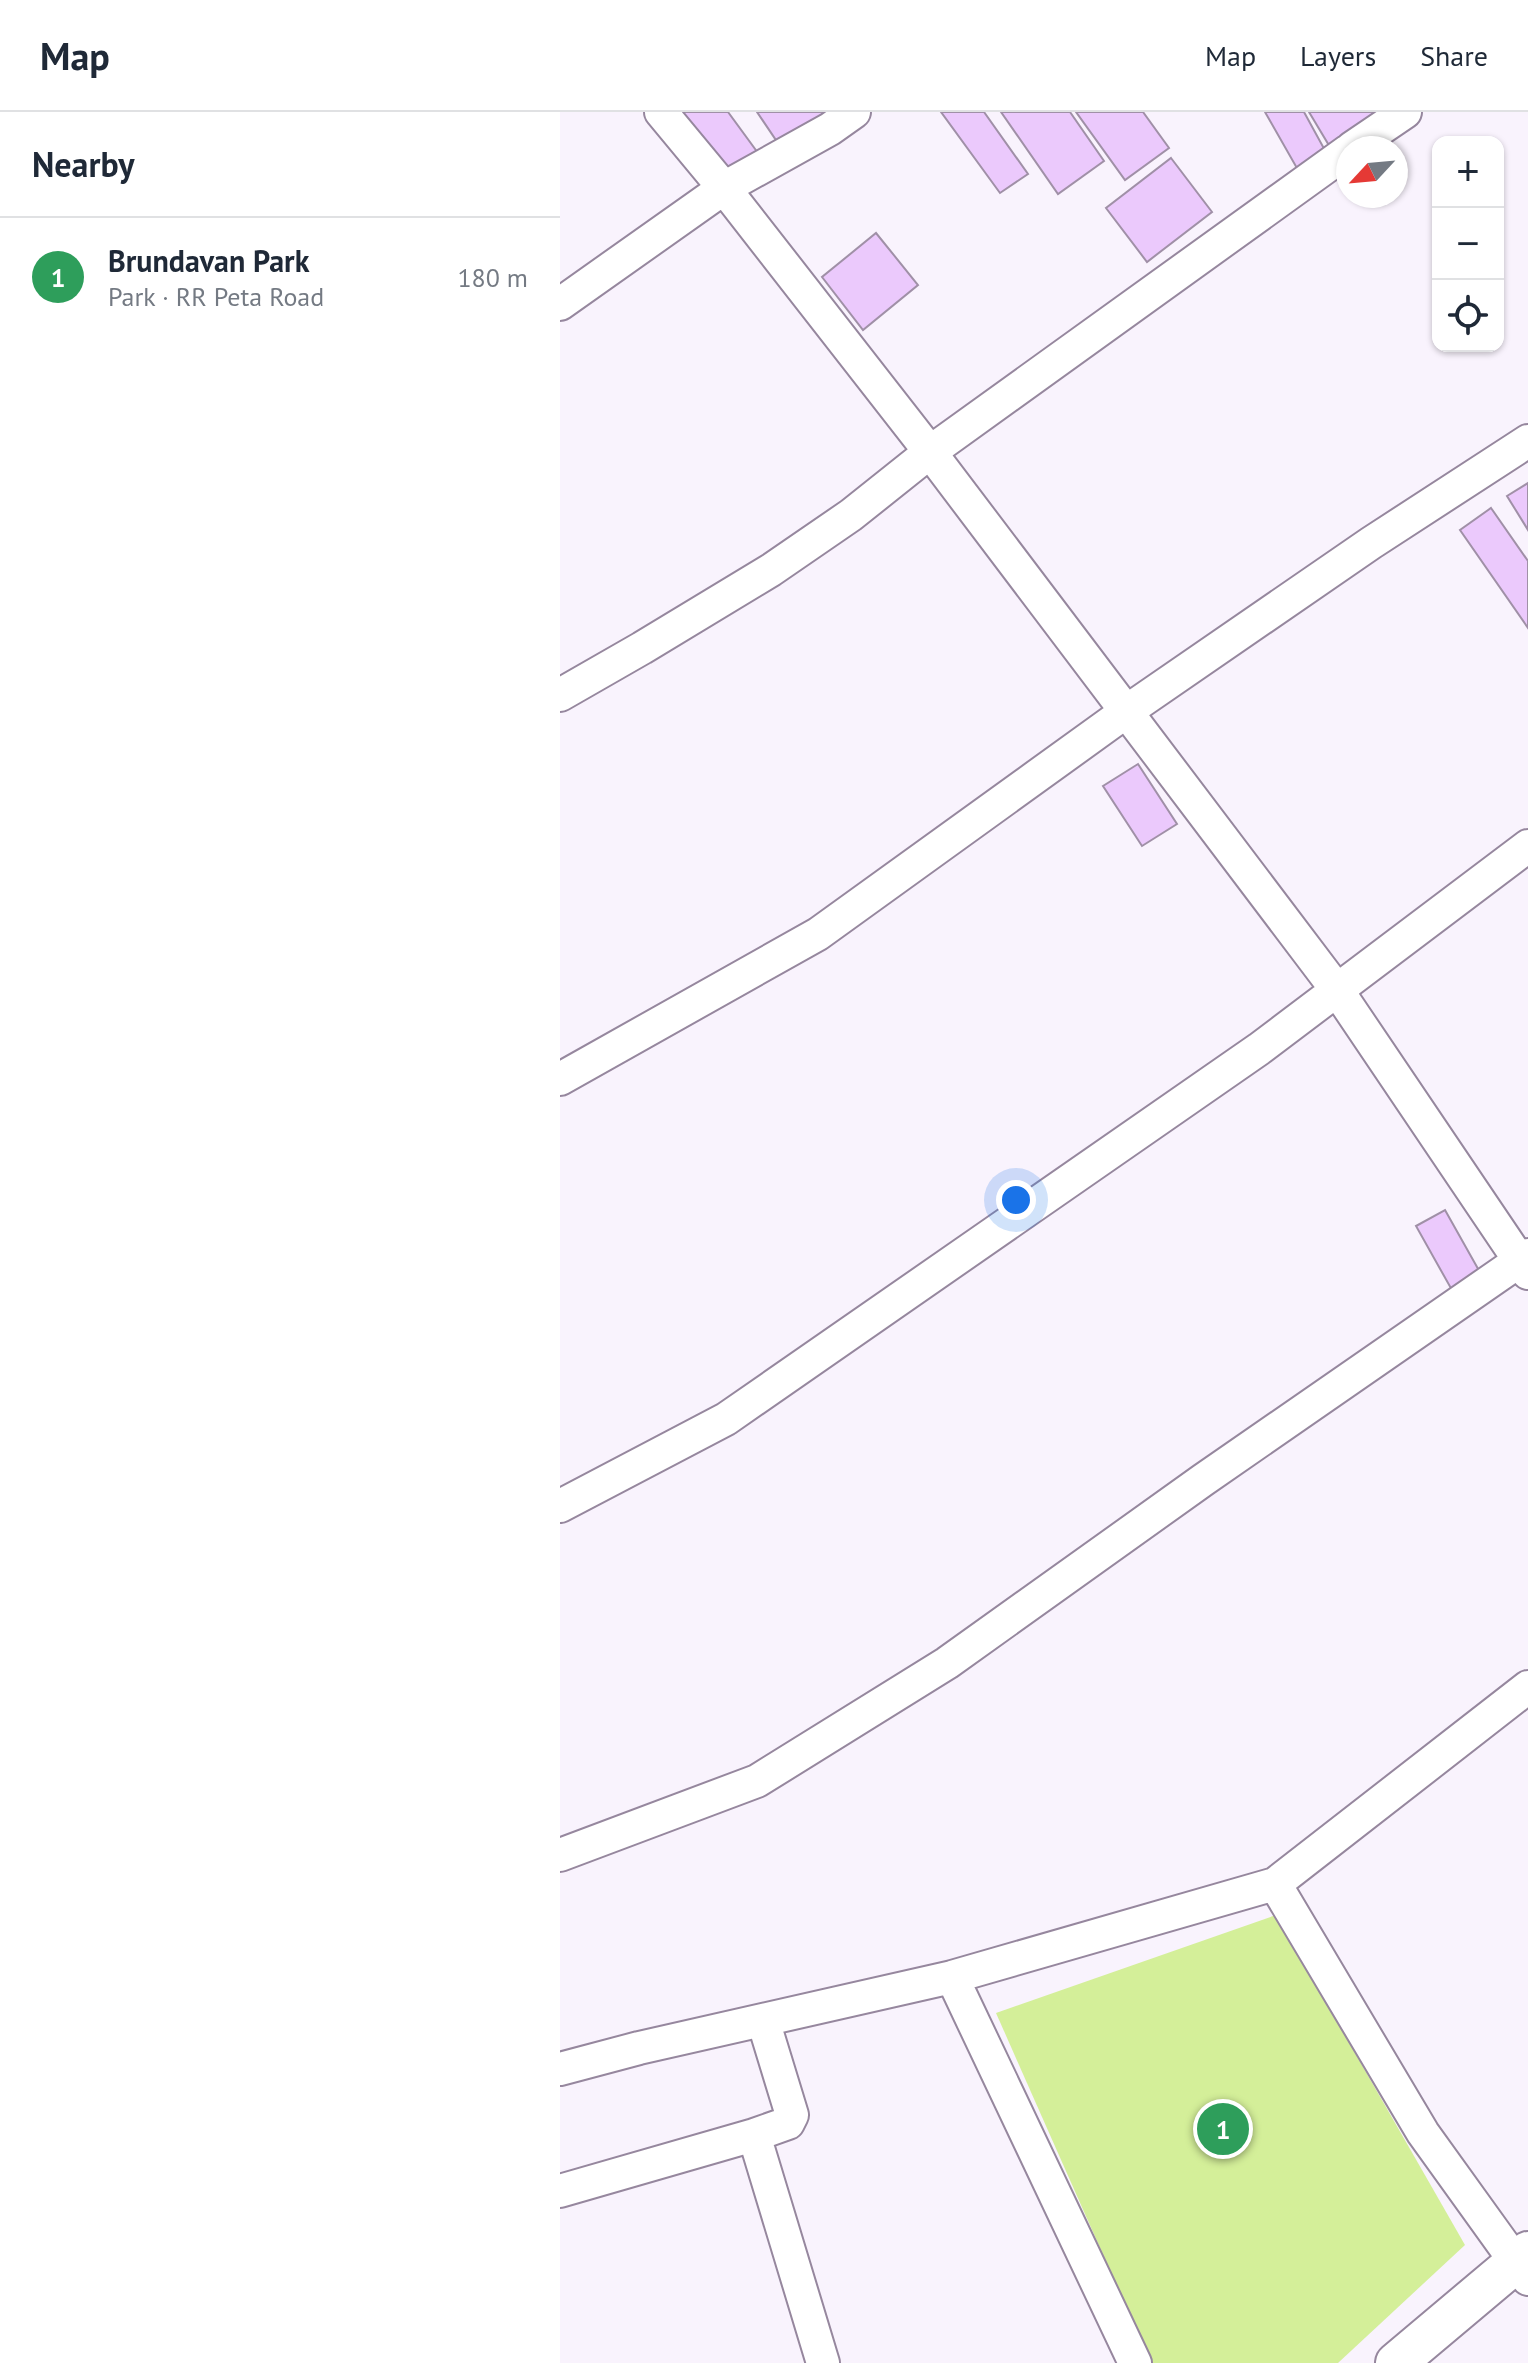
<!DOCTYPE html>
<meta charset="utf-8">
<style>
:root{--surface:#fff;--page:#f2f2f3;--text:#1f2937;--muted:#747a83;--line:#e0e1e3;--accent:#2563eb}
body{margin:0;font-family:"PT Sans",sans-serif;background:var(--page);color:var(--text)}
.controls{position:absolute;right:24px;top:24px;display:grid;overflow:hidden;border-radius:16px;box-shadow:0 2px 6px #0004}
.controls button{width:72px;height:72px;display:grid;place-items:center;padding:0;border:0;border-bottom:2px solid var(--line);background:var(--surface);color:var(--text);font:40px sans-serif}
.compass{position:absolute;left:776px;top:24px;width:72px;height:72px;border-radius:50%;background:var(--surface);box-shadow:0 2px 6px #0004;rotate:244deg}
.you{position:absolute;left:456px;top:1088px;width:28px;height:28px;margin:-20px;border:6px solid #fff;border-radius:50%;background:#1a73e8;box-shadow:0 0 0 12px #1a73e833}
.badge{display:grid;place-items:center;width:52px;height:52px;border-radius:50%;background:var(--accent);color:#fff;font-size:26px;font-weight:700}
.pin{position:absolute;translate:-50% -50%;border:4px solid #fff;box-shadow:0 2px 8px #0006}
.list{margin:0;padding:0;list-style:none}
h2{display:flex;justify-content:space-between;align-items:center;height:104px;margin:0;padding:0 32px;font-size:34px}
h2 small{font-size:26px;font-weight:400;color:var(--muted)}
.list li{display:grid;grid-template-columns:52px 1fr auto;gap:24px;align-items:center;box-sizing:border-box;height:120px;padding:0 32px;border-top:2px solid var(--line)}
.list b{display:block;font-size:30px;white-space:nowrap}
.list p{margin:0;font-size:26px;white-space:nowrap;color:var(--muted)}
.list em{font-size:26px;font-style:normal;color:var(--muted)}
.icon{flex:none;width:44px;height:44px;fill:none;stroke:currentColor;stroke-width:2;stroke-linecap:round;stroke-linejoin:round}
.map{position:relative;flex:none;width:968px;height:2251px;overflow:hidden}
header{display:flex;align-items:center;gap:48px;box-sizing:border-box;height:112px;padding:0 40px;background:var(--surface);border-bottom:2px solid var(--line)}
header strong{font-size:38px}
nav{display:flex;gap:44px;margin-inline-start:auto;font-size:28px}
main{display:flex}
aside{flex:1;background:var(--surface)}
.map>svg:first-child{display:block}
.green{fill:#d4ef99}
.building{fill:#ebc9fc;stroke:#a090a7;stroke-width:2}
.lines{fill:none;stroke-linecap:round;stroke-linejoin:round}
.minor-casing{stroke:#96879e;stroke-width:36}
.tertiary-casing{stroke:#96879e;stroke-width:44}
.minor{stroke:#fff;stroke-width:32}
.tertiary{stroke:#fff;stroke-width:40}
</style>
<header>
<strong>Map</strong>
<nav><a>Map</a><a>Layers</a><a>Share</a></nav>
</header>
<main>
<aside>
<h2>Nearby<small></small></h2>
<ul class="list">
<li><span class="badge" style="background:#2e9e5b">1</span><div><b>Brundavan Park</b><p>Park · RR Peta Road</p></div><em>180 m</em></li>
</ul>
</aside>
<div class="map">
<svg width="968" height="2251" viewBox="0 0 968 2251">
<rect width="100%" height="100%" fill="#f9f3fd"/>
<!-- green -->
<path class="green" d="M716 1803 905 2133 778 2251H591L436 1901Z"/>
<!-- building -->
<path class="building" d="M114 0H168L198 41 164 66Z
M197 0H276L222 37Z
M381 0H424L468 62 440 81Z
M441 0H510L544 49 498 82Z
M516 0H583L609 36 565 68Z
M705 0H744L767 42 738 58Z
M749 0H839L773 40Z
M611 46 652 100 587 150 546 96Z
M316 121 358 173 303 218 262 165Z
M968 371V418L947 384Z
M931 396 968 449V516L900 418Z
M578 652 617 712 582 734 543 674Z
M885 1098 926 1171 897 1187 856 1114Z"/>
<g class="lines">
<defs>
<path id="minor" d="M101 0 164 76 370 340 777 878 968 1161
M792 36 845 0
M0 192 164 76 270 17 294 0
M0 583 82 536 211 458 291 403 370 340 788 39
M0 967 258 822 567 599 811 431 968 329
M0 1394 166 1307 699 937 968 734
M0 1743 197 1669 387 1551 643 1368 968 1143
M715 1772 863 2021 968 2167
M392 1865 575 2251
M203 1908 232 2003 228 2011 194 2023 263 2251
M0 1957 79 1936 392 1865 715 1772 968 1575
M0 2079 194 2023"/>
<path id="tertiary" d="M836 2251 968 2140"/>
</defs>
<!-- minor casing -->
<use href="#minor" class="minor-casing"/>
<!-- tertiary casing -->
<use href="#tertiary" class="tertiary-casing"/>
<!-- minor -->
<use href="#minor" class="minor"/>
<!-- tertiary -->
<use href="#tertiary" class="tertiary"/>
</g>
</svg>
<div class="controls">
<button>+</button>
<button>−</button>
<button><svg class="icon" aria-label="locate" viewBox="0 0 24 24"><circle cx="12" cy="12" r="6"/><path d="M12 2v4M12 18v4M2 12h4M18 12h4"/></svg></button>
</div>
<svg class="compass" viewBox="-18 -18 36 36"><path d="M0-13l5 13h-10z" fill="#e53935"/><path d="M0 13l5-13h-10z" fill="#747a83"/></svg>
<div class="you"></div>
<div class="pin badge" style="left:663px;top:2017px;background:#2e9e5b">1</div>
</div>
</main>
